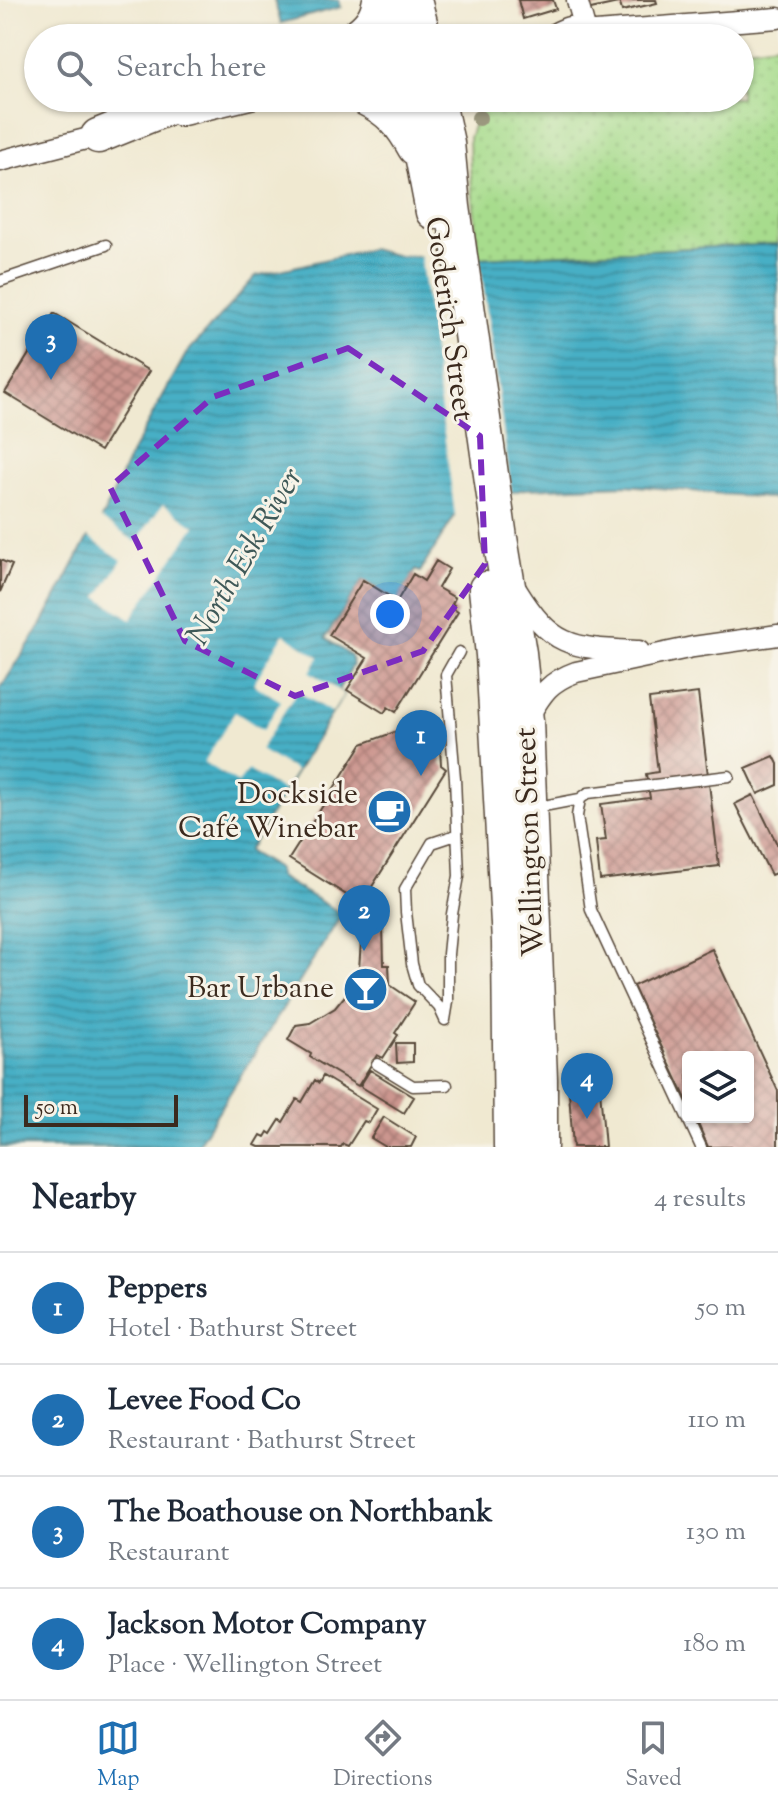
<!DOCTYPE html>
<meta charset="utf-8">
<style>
:root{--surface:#fff;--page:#f6f6f7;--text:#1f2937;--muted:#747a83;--line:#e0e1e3;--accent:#1f6fb2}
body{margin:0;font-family:"Sorts Mill Goudy",serif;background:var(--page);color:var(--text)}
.controls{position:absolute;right:24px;bottom:24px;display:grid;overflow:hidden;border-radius:8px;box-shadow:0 2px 6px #0004}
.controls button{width:72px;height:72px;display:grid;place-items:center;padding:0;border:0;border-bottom:2px solid var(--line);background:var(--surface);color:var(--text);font:40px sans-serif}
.scale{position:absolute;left:24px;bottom:20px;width:154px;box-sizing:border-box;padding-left:8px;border:4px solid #3b2a1e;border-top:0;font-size:22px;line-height:28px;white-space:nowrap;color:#3b2a1e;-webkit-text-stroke:6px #f7f3e8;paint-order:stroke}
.you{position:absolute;left:390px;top:614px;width:28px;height:28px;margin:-20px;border:6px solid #fff;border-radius:50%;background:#1a73e8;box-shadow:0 0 0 12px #1a73e833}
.badge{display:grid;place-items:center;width:52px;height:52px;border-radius:50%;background:var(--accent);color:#fff;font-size:26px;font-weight:700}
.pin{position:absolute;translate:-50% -66px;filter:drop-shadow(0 2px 4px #0008)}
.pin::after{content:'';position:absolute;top:42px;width:28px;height:24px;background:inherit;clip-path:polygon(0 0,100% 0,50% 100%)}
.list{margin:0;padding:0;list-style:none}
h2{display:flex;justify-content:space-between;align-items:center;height:104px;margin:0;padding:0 32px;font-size:34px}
h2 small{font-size:26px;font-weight:400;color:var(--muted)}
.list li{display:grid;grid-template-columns:52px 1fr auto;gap:24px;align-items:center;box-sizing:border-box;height:112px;padding:0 32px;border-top:2px solid var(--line)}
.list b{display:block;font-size:30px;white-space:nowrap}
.list p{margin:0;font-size:26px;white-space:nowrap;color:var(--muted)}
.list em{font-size:26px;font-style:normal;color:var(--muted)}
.icon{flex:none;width:44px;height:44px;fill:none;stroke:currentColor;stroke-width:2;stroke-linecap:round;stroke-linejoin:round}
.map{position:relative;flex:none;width:778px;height:1147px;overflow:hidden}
.search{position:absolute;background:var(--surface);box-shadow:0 2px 6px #0004;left:24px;right:24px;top:24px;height:88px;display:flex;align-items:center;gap:20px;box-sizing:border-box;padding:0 28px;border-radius:44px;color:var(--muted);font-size:30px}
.sheet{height:552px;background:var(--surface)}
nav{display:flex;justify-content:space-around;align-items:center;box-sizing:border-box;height:112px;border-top:2px solid var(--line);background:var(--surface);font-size:22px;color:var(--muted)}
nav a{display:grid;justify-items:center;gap:4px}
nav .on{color:var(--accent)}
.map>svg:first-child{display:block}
.green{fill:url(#green-dots);stroke:#718356;stroke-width:2}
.water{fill:url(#water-rules);stroke:#406c72;stroke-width:2}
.pier{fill:#f0e9d1}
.building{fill:url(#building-cross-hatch)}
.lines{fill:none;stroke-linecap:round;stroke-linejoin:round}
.service-casing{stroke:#564739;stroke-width:13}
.minor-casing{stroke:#564739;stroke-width:23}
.trunk-casing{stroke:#564739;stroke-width:37}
.service{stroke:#fff;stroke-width:10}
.minor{stroke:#fff;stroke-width:20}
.trunk{stroke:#fff;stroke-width:34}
.tree{fill:#9b987e}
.marked{fill:none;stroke:#7b2cbf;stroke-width:6;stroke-dasharray:16 10;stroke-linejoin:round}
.labels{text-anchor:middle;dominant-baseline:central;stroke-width:6;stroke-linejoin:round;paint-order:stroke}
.street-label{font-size:30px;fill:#3b2a1e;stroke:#f7f3e8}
.poi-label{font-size:30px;fill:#3b2a1e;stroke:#f7f3e8;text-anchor:end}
.water-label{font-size:32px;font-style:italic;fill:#3f5958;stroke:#f7f3e8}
</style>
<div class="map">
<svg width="778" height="1147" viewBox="0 0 778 1147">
<defs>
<pattern id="green-dots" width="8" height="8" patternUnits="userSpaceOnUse" patternTransform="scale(2)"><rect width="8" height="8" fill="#a7dc8d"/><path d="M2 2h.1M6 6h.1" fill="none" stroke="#91bd79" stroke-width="1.8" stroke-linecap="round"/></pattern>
<pattern id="water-rules" width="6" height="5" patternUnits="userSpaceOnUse" patternTransform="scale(2)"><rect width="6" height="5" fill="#46afc5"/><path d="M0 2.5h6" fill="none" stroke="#3c8f9f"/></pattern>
<pattern id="building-cross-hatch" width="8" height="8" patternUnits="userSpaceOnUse" patternTransform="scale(2)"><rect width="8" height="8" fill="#cc968f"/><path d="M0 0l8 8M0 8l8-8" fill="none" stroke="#a77b74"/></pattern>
</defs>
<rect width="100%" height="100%" fill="#f7f3e8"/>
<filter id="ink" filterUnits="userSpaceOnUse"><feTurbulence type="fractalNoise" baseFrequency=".0125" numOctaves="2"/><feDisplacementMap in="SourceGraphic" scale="16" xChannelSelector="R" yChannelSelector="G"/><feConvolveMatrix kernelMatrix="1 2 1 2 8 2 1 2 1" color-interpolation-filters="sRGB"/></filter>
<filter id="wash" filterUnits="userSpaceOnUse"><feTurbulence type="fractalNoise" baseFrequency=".006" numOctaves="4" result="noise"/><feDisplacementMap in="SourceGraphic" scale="32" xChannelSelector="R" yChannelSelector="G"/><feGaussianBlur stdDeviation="1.8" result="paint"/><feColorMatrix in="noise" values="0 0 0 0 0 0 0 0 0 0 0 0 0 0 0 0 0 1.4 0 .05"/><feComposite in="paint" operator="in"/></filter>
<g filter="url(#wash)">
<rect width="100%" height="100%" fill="#f0e9d1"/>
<!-- green -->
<path class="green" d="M778 44V244L479 258 470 167 469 138 474 123 483 107 491 98H740V49Z"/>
<!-- water -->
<path class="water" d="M274 0H339L341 7 281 23Z
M778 244V499L626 485 524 489 480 501 454 517 420 572 416 570 397 601 363 580 325 638 351 656 353 665 338 690 344 694 248 851 277 869 279 877 342 914 196 1147H0V689L42 624 86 541 104 514 132 452 186 354 256 276 370 249 399 256 479 258Z"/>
<!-- pier -->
<path class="pier" d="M420 253 479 254 512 496 482 505 456 522Z
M163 504 195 526 131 619 98 597 122 560 85 535 98 517 136 542Z
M284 634 319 657 310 672 344 694 332 713 297 691 260 750 296 771 283 791 248 770 238 783 204 762 235 712 263 730 281 701 253 684Z"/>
<g id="blocks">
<!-- building -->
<path class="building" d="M518 0H553L556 9 523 19Z
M583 0H617L618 3 586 10Z
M619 0H656L657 3 622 11Z
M54 313 149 371 100 451 5 393Z
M0 560 12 565 0 592Z
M436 561 449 569 438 588 455 598 452 604 454 605 452 608 458 612 396 712 388 707 384 713 347 690 367 658 329 635 363 580 397 601 413 574 424 581Z
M698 693 719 866 600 880 596 841 606 840 601 804 650 798 646 774 658 772 649 699Z
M424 721 439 731 441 765 446 769 361 904 289 859 362 744Z
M774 756 778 764V785L758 794 746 768Z
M753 795 778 846V872L771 875 735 804Z
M364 915 383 924 384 965H389L390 985 415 1002 395 1033 398 1035 383 1058 377 1055 358 1086 310 1057 311 1054 288 1040 296 1025 310 1023 335 1008 349 991 359 969 361 941 355 929Z
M712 949 778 1091V1147H708L695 1117H748V1057H688V1103L633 986Z
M396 1043H413V1062L397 1063Z
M370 1070 414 1097 404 1113 360 1086Z
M323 1076 377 1109 369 1123 364 1121 348 1146 343 1144 341 1147H259L255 1145 261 1135 265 1137 268 1132 271 1134 280 1120 283 1122 297 1099 302 1102 315 1080 319 1083Z
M600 1090 605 1147H573L569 1092Z
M384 1117 416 1137 411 1147H386L371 1138Z"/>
</g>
</g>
<g filter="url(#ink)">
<use href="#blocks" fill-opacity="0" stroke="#564739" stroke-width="2"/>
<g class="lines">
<defs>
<path id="service" d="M0 281 106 245
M533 808 580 799
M445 1020 448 1002V954L452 914 459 876 455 778 446 675 459 652
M445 1020 439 1007 418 985 412 964 406 912 405 889 432 843 456 835
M377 1064 413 1086 447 1085
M701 1147 591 910 577 816 580 799 588 793 729 776"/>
<path id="minor" d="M577 0 586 32
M533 38 570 34 778 18
M179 116 254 98
M0 161 109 133
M516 589C553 649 572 648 639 651
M527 719C542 694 548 682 576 672L693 647 778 635"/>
<path id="trunk" d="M388 0 398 38
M414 0 424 38
M354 38C369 28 377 18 380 0
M561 38 570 34
M365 98C391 111 402 124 415 148
M411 98 433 212
M437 98 447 143 453 207 500 538 519 653 526 721 540 1079V1147
M98 136 192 98
M486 589 493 655 509 942 511 1147"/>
</defs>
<!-- service casing -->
<use href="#service" class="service-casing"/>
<!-- minor casing -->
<use href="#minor" class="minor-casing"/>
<!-- trunk casing -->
<use href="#trunk" class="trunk-casing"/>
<!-- service -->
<use href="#service" class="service"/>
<!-- minor -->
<use href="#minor" class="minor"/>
<!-- trunk -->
<use href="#trunk" class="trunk"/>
</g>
<!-- trees -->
<circle class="tree" cx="479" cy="118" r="8"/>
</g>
<!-- marked area -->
<path class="marked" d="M348 348 480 436 485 564 423 651 295 696 185 641 110 487 213 397Z"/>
<!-- icons -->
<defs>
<symbol id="cafe-disc" viewBox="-11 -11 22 22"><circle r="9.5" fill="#1f6fb2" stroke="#f7f3e8"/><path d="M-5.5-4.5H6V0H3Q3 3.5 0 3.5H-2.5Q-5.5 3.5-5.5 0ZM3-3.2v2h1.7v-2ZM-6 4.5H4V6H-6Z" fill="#fff"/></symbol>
<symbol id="bar-disc" viewBox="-11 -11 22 22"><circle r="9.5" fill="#1f6fb2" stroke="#f7f3e8"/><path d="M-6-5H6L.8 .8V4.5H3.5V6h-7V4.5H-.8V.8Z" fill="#fff"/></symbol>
</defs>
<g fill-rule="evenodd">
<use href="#cafe-disc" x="364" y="786" width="51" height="51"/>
<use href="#bar-disc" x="340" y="964" width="51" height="51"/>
</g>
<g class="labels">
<!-- street labels -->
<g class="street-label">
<text transform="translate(448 319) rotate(82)">Goderich Street</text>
<text transform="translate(531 842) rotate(-92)">Wellington Street</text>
</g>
<!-- poi labels -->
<g class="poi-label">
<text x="358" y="795">Dockside<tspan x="358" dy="34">Café Winebar</tspan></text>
<text x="334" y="989">Bar Urbane</text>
</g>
<!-- water labels -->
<g class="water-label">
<text transform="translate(246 557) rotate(-60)">North Esk River</text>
</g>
</g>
</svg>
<div class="controls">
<button><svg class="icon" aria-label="layers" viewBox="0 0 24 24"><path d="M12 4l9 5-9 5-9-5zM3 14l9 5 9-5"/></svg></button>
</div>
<div class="scale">50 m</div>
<div class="you"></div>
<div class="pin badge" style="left:421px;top:776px">1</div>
<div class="pin badge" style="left:364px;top:951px">2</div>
<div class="pin badge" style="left:51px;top:380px">3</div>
<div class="pin badge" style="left:587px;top:1119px">4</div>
<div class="search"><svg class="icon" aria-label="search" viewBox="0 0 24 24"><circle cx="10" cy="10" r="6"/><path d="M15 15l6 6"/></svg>Search here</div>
</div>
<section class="sheet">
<h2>Nearby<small>4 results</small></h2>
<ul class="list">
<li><span class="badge">1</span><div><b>Peppers</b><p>Hotel · Bathurst Street</p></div><em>50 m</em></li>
<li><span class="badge">2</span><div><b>Levee Food Co</b><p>Restaurant · Bathurst Street</p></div><em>110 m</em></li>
<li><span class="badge">3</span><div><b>The Boathouse on Northbank</b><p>Restaurant</p></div><em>130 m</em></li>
<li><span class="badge">4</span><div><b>Jackson Motor Company</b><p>Place · Wellington Street</p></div><em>180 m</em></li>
</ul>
</section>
<nav>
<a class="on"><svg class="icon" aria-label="map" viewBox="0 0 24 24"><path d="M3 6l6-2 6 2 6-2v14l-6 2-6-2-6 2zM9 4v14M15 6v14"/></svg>Map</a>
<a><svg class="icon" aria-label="directions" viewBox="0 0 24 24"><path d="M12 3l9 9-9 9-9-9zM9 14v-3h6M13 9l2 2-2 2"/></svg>Directions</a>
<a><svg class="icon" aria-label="saved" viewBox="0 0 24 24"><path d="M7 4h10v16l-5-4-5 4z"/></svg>Saved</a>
</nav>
